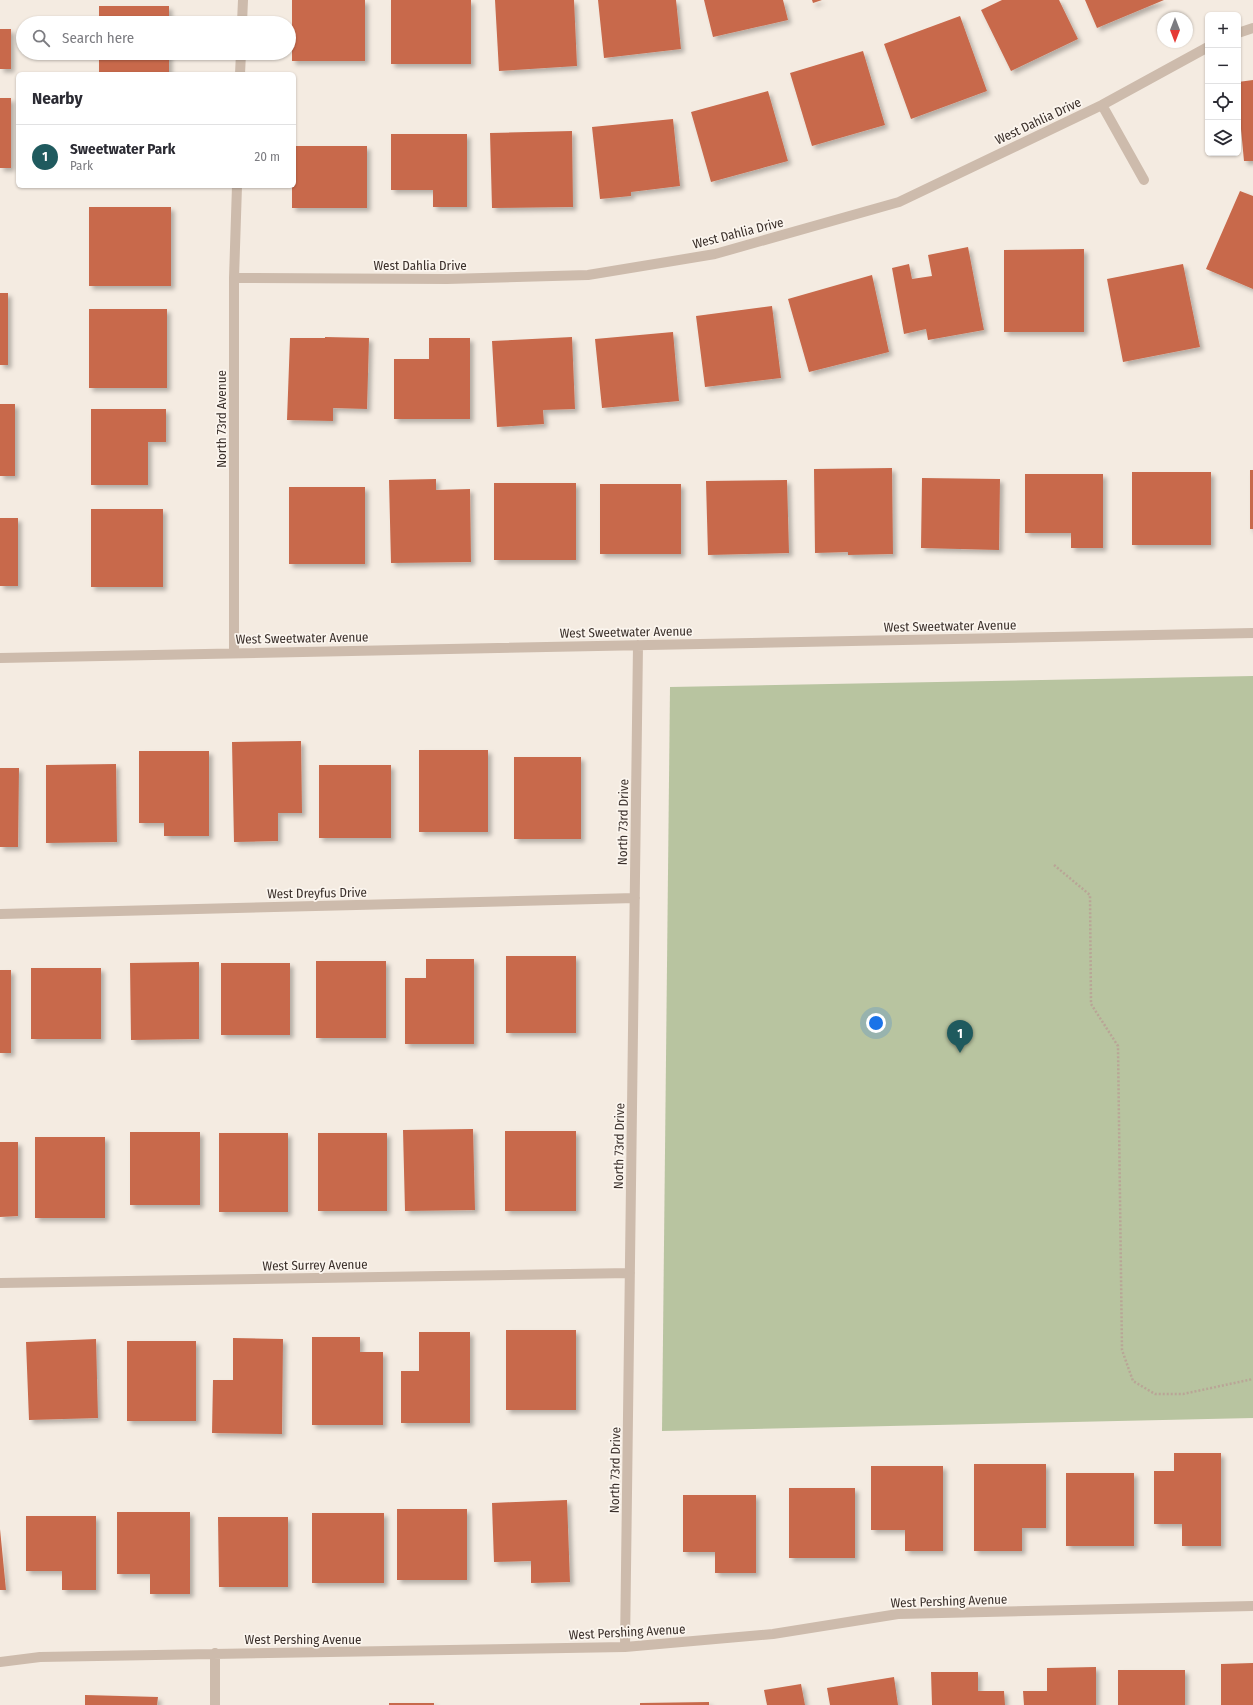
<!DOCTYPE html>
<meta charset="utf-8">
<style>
:root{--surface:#fff;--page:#f2f2f3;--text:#2b2b33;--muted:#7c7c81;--line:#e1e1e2;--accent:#1f5a5e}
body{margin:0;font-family:"Fira Sans Condensed",sans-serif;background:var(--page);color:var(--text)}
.controls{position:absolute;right:12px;top:12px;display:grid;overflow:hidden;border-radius:6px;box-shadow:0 1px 3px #0004}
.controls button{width:36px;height:36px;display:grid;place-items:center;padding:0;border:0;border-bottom:1px solid var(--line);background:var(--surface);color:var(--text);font:20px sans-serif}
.compass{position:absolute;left:1157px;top:12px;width:36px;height:36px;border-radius:50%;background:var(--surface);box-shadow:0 1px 3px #0004;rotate:180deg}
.you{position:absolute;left:876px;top:1023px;width:14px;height:14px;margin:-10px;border:3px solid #fff;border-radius:50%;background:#1a73e8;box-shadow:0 0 0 6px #1a73e833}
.badge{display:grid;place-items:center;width:26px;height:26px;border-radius:50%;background:var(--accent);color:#fff;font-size:13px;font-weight:700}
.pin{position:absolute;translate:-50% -33px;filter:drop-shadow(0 1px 2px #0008)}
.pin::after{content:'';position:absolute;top:21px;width:14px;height:12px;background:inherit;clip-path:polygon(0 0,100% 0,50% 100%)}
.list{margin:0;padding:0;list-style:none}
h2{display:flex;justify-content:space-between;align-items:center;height:52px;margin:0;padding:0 16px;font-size:17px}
h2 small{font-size:13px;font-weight:400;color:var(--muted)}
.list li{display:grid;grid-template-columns:26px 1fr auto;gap:12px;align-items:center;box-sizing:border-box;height:64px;padding:0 16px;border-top:1px solid var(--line)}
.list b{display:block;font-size:15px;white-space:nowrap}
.list p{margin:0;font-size:13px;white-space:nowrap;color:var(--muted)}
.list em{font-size:13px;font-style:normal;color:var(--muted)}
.icon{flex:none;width:22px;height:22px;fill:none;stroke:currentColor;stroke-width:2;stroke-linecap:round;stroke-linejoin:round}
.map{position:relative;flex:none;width:1253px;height:1705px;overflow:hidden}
.search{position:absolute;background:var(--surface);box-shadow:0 1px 3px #0004;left:16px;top:16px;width:280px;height:44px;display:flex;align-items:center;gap:10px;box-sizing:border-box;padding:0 14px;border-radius:22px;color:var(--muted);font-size:15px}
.panel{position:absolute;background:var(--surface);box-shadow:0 1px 3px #0004;left:16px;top:72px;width:280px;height:116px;border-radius:6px}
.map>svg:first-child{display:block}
.green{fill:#b8c4a0}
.building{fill:#c8694b;filter:url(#shadow)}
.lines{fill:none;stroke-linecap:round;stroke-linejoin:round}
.path{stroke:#b9a596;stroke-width:2.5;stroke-dasharray:2 2;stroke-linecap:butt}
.minor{stroke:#cdbbac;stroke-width:10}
.labels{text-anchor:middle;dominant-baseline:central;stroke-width:3.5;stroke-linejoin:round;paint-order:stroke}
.street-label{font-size:13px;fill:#3b302b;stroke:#fbf5ee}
</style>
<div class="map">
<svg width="1253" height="1705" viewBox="0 0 1253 1705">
<defs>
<filter id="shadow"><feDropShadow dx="3.5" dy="3.5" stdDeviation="2" flood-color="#0004"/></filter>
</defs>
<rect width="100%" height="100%" fill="#f4ebe1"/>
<!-- green -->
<path class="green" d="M1253 676V1418L662 1431 670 687Z"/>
<!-- building -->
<path class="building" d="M292 0H365V61H292Z
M391 0H471V64H391Z
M495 0H574L577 66 499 71Z
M598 0H676L681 49 604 58Z
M704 0H783L788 20 713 37Z
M812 0H822L813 3Z
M1002 0H1059L1078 39 1011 71 981 10Z
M1085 0H1164L1097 28Z
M99 6H169V23H99Z
M960 16 987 91 911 119 884 44Z
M0 29H11V69H0Z
M863 51 885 125 812 146 790 73Z
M99 53H169V74H99Z
M1253 80V161H1244L1238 97V82Z
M768 91 788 161 711 182 691 112Z
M0 98H11V168H0Z
M673 119 680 186 631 192V196L600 199 592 127Z
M572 131 573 207 492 208 490 133Z
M391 134H467V207H433V190H391Z
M294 146H367V208H292V186H294Z
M1240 191 1253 196V289L1206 269Z
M89 207H171V286H89Z
M968 247 984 330 928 340 926 329 904 334 892 268 909 264 912 279 932 276 928 255Z
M1084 249V332H1004V250Z
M1183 264 1200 347 1123 362 1107 279Z
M872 275 889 352 809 372 788 299Z
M0 293H8V365H0Z
M772 306 781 378 705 387 696 316Z
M89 309H167V388H89Z
M673 332 679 401 602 408 595 339Z
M325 337 369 338 367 409 333 408V421L287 420 290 338H325Z
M572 337 575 409 543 410 544 424 497 427 492 341Z
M429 338H470V419H394V359H429Z
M0 404H15V476H0Z
M91 409H166V442H148V485H91Z
M892 468 893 554 848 555V552L815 553 814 469Z
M1250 470H1253V529H1250Z
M1132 472H1211V545H1132Z
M1025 474H1103V548H1071V533H1025Z
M922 478 1000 479 999 550 921 548Z
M436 479V490L470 489 471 562 391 563 389 480Z
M787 480 789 553 708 555 706 481Z
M494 483H576V560H494Z
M600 484H681V554H600Z
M289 487H365V564H289Z
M91 509H163V587H91Z
M0 518H18V586H0Z
M301 741 302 813H278V841L234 842 232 742Z
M419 750H488V832H419Z
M139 751H209V836H164V823H139Z
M514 757H581V839H514Z
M116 764 117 842 46 843V765Z
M319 765H391V838H319Z
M0 768H19L18 847H0Z
M506 956H576V1033H506Z
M426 959H474V1044H405V978H426Z
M316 961H386V1038H316Z
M199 962V1039L131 1040 130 963Z
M221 963H290V1035H221Z
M31 968H101V1039H31Z
M0 970H11V1053H0Z
M473 1129 475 1210 405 1211 403 1130Z
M505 1131H576V1211H505Z
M130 1132H200V1205H130Z
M219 1133H288V1212H219Z
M318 1133H387V1211H318Z
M35 1137H105V1218H35Z
M0 1142H18V1216L0 1217Z
M506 1330H576V1410H506Z
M419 1332H470V1423H401V1371H419Z
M312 1337H360V1352H383V1425H312Z
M233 1338 283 1339 282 1434 212 1433 213 1380H233Z
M96 1339 98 1418 29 1420 26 1342Z
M127 1341H196V1421H127Z
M1174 1453H1221V1546H1182V1524H1154V1471H1174Z
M974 1464H1046V1528H1022V1551H974Z
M871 1466H943V1551H905V1530H871Z
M1066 1473H1134V1546H1066Z
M789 1488H855V1558H789Z
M683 1495H756V1573H715V1552H683Z
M567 1500 570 1582 531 1583V1561L494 1562 492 1503Z
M397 1509H467V1580H397Z
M117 1512H190V1594H150V1574H117Z
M312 1513H384V1583H312Z
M26 1516H96V1590H62V1571H26Z
M218 1517H288V1587H219Z
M0 1529 6 1590H0Z
M1253 1663V1705H1221V1664Z
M1096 1667V1705H1024L1023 1691H1047V1668Z
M1118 1670H1185V1705H1118Z
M931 1672H978V1691H1004L1005 1705H932Z
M894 1677 898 1705H830L827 1688Z
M801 1684 805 1705H767L764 1690Z
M85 1695 158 1697 157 1705H85Z
M709 1702V1705H640V1703Z
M389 1703H434V1705H389Z"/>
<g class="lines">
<!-- path -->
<path class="path" d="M1054 865 1090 895 1091 1004 1118 1046 1122 1350 1133 1381 1155 1394H1183L1253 1379"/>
<!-- minor -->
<path class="minor" d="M242 23 243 0
M1238 33 1253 28
M240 74 241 53
M1102 105 1144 180
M234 278 447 279 588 275 715 254 899 202 1102 105 1208 47
M234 653V278L237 186
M0 658 1253 633
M0 914 635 898
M0 1283 630 1273
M625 1647 638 645
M0 1662 40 1657 625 1647 773 1634 898 1614 1253 1606
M215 1705V1653"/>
</g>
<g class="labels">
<!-- street labels -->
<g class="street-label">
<text transform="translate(1038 121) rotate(-25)">West Dahlia Drive</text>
<text transform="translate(738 233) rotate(-14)">West Dahlia Drive</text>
<text x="420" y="265">West Dahlia Drive</text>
<text transform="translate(221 419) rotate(-90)">North 73rd Avenue</text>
<text transform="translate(950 626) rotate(-1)">West Sweetwater Avenue</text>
<text transform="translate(626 632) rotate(-1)">West Sweetwater Avenue</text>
<text transform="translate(302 638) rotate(-1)">West Sweetwater Avenue</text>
<text transform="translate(623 822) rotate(-89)">North 73rd Drive</text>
<text transform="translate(317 893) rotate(-1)">West Dreyfus Drive</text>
<text transform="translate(619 1146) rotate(-89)">North 73rd Drive</text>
<text transform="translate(315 1265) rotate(-1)">West Surrey Avenue</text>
<text transform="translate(615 1470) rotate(-89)">North 73rd Drive</text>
<text transform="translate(949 1601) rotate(-2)">West Pershing Avenue</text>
<text transform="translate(627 1632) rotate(-3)">West Pershing Avenue</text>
<text x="303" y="1639">West Pershing Avenue</text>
</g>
</g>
</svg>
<div class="controls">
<button>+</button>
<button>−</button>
<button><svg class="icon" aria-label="locate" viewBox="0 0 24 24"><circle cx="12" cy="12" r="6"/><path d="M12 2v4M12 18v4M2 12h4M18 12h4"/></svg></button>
<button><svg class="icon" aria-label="layers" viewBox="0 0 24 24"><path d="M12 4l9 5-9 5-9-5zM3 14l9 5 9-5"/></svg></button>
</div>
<svg class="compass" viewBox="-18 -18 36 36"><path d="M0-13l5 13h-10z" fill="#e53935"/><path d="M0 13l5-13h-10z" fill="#7c7c81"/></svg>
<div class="you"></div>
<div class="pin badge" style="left:960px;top:1053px">1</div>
<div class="search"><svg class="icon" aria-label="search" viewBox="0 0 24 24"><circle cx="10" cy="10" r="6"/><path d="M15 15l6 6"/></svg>Search here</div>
<section class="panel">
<h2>Nearby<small></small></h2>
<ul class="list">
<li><span class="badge">1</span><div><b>Sweetwater Park</b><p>Park</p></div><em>20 m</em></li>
</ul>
</section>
</div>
